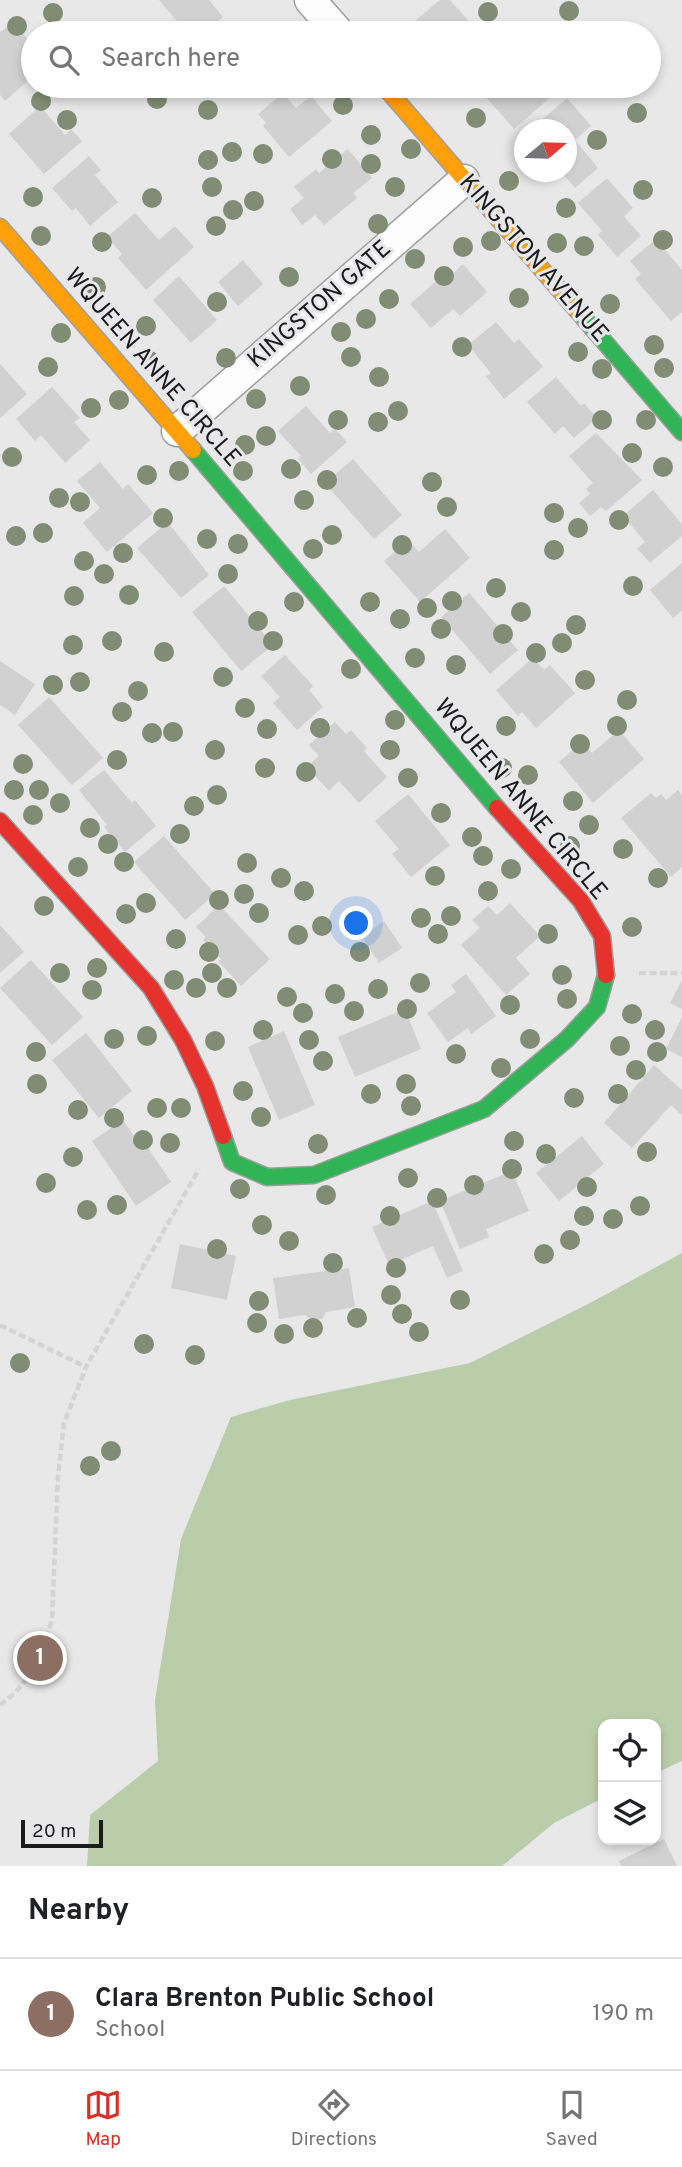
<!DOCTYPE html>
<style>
:root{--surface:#fff;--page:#f6f6f6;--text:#202124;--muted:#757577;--line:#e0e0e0;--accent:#d93025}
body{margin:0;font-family:Overpass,sans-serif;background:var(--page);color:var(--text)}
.controls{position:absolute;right:21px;bottom:21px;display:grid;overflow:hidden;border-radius:14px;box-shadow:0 4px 10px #0003}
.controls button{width:63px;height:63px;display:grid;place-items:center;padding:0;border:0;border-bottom:2px solid var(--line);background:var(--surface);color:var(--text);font:35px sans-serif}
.compass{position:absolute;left:514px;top:119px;width:63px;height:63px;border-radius:50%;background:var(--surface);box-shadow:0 4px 10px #0003;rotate:71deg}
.scale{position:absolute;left:21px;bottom:18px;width:82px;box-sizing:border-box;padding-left:7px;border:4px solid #1c1b1c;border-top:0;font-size:19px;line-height:24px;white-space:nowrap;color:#1c1b1c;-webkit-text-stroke:5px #e8e7ea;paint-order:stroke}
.you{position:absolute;left:357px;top:924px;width:24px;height:24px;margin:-18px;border:5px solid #fff;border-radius:50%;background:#1a73e8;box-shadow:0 0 0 10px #1a73e833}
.badge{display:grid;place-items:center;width:46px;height:46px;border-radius:50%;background:var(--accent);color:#fff;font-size:23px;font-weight:700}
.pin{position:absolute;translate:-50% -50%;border:4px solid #fff;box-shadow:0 2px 7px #0006}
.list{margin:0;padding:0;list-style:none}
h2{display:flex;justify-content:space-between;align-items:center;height:91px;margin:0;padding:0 28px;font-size:30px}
h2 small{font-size:23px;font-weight:400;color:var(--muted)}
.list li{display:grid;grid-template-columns:46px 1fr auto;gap:21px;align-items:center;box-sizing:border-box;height:112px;padding:0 28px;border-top:2px solid var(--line)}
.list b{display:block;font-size:26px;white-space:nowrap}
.list p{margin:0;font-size:23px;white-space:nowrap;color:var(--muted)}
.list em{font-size:23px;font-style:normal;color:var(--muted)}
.icon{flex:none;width:38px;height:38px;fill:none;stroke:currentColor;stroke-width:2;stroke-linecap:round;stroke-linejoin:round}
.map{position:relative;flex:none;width:682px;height:1866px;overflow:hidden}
.search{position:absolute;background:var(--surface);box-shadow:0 4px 10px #0003;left:21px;right:21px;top:21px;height:77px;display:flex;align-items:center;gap:18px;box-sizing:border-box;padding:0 24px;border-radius:38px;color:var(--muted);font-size:26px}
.sheet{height:203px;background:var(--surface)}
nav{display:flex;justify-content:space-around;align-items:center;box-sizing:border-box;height:98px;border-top:2px solid var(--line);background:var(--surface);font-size:19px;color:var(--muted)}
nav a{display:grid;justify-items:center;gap:4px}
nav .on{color:var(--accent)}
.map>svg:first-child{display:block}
.forest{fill:#bacdaa}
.building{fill:#d1d1d1}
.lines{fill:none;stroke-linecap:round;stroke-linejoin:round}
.street-casing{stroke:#9f9f9f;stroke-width:33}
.fast-casing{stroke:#9f9f9f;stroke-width:19}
.slow-casing{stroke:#9f9f9f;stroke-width:19}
.jam-casing{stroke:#9f9f9f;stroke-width:19}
.path{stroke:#d5d4d5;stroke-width:4.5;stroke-dasharray:7 3.5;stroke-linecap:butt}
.street{stroke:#fcfcfc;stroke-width:30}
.fast{stroke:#30b455;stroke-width:16}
.slow{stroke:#ff9f0a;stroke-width:16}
.jam{stroke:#e5322d;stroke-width:16}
.tree{fill:#808d74}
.labels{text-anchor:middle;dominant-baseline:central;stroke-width:6;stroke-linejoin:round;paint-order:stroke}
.street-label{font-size:24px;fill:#1c1b1c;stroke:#e8e7ea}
</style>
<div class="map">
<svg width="682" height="1866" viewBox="0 0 682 1866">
<rect width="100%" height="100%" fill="#e8e8e9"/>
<!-- forest -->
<path class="forest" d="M682 1253V1761L656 1773V1724H603V1798L554 1823 502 1866H87L90 1815 158 1761 155 1700 181 1539 231 1417 290 1400 470 1363 590 1303Z"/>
<!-- building -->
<path class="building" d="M159 0H209L223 17 203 33H187Z
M440 0H450L479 33H425L415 21Z
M240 21 250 33H225Z
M8 26 16 34 20 30 33 46V76L5 101 0 95V32Z
M226 86H262L253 93 248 86 235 97Z
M476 86H543L552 96 514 129Z
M283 93 296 108 311 96 332 121 289 157 263 126 266 123 258 114Z
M567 98 591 126 575 140 598 168 575 188 561 172H566V130H530Z
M40 106 65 135 71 129 82 141 44 174 9 134Z
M348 149 372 178 353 193 357 198 324 225 315 215 302 225 290 209 304 198 294 187 316 169 319 173Z
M89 156 101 170 95 175 118 202 90 226 76 208 72 211 52 188Z
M607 178 633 208 624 216 641 236 617 257 598 235 602 231 578 203Z
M135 213 159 240 175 226 194 247 146 290 118 258 122 254 107 237Z
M656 239 682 270V312L671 321 635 279 641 274 630 261Z
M243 260 263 284 238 306 218 282Z
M463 264 487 292 460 316 453 309 431 328 410 304 442 276 446 280Z
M179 276 217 320 191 343 153 300Z
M496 322 514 343 519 339 543 367 504 399 486 376 491 373 468 345Z
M0 364 27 394 0 418Z
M556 377 581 406 584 403 597 418 574 438 563 426 555 434 527 402Z
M52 387 80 418 74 422 90 440 65 463 41 435 35 441 16 419Z
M306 406 330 433 335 429 347 442 311 474 298 459 301 456 278 431Z
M596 433 642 480 606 511 601 507 590 516 579 503 590 494 586 489 593 483 569 456Z
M353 459 402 515 374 539 325 483Z
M100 462 123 489 128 484 153 513 107 552 83 523 100 508 77 481Z
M653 490 682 524V536L650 563 637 548 645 542 623 516Z
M168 522 209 575 181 598 137 548Z
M445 529 470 558 420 602 384 561 408 540 419 552Z
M682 563V611L673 618 650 590Z
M224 586 273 645 241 671 192 612Z
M469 593 518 650 490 674 441 617Z
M285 655 313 686 309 690 323 707 297 730 273 703 280 697 261 676Z
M533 658 544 670 550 665 575 693 536 728 522 712 518 716 496 690Z
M0 661 35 684 15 715 0 705Z
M49 697 103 758 72 785 18 725Z
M335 722 346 734 351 730 367 748 364 751 387 777 359 803 339 781 329 791 307 767 319 756 309 745Z
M619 730 644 759 593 803 559 762 582 742 592 753Z
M104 770 132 803 135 800 156 826 125 852 104 827 107 825 79 790Z
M678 790 682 795V867L671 877 621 818 651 793 656 798 661 794 666 800Z
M408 794 450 845 411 877 392 854 399 849 375 821Z
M164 836 215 894 185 920 134 862Z
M510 903 540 936 516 958 530 974 506 995 461 945 480 928 472 920 488 906 497 915Z
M219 905 270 959 241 986 218 961 221 959 203 940 206 937 196 927Z
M384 921 402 948 379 963 362 937Z
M0 925 24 952 0 973Z
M31 960 83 1017 52 1045 0 988Z
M466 974 496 1016 471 1034 468 1028 448 1042 427 1013 456 992 451 985Z
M682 980V1009L670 1003Z
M405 1009 421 1049 355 1077 338 1037Z
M682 1017V1057L666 1049Z
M284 1031 315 1105 279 1120 248 1047Z
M86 1033 132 1091 99 1118 52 1060Z
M654 1065 682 1090V1115L671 1105 632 1148 604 1123Z
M123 1120 136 1139 140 1136 171 1182 136 1206 92 1141Z
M582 1136 604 1164 559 1201 536 1173Z
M512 1171 529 1211 486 1229 489 1237 460 1249 440 1201Z
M432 1201 463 1271 447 1278 433 1246 389 1265 372 1227Z
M180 1244 236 1256 227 1300 171 1288Z
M349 1268 355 1307 326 1312 322 1319 312 1320 305 1315 279 1319 273 1278Z
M664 1839 677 1866H621L619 1861Z"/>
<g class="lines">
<defs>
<path id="street" d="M310 0 339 33
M177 431 464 180"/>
<path id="fast" d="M577 310 682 432
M193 450 497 808
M223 1136 232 1162 267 1177 314 1175 484 1109 567 1039 597 1007 606 975"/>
<path id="slow" d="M384 86 577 310
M0 227 193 450"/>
<path id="jam" d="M497 808 581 901 602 936 606 975
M0 821 151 988 183 1040 205 1086 223 1136"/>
</defs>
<!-- street casing -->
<use href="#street" class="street-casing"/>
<!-- fast casing -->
<use href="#fast" class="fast-casing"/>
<!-- slow casing -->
<use href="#slow" class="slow-casing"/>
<!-- jam casing -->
<use href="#jam" class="jam-casing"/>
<!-- path -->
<path class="path" d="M639 973H682
M0 1325 86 1367
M0 1705 14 1694 39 1665 52 1619 58 1476 64 1423 86 1367 199 1169"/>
<!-- street -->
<use href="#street" class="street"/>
<!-- fast -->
<use href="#fast" class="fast"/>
<!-- slow -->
<use href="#slow" class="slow"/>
<!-- jam -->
<use href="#jam" class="jam"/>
</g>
<!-- trees -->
<g class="tree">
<circle cx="569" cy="11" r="10"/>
<circle cx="488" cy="12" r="10"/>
<circle cx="53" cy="13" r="10"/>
<circle cx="17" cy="26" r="10"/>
<circle cx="157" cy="99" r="10"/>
<circle cx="41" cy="101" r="10"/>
<circle cx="343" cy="105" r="10"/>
<circle cx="208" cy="110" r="10"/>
<circle cx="637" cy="113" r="10"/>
<circle cx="476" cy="118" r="10"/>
<circle cx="67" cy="120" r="10"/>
<circle cx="371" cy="135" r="10"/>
<circle cx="597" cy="140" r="10"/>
<circle cx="411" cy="149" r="10"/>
<circle cx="232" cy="152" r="10"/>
<circle cx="263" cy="154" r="10"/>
<circle cx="332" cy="159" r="10"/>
<circle cx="208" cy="160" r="10"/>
<circle cx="371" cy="164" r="10"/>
<circle cx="509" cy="181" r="10"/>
<circle cx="212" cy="187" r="10"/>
<circle cx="395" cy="187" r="10"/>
<circle cx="643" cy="190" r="10"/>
<circle cx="33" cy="197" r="10"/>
<circle cx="152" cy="198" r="10"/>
<circle cx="254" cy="201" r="10"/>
<circle cx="566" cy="208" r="10"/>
<circle cx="233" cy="210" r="10"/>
<circle cx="378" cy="224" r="10"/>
<circle cx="216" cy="226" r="10"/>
<circle cx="41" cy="236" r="10"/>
<circle cx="663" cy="240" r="10"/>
<circle cx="491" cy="241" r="10"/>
<circle cx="102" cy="242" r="10"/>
<circle cx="557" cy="243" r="10"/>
<circle cx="584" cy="246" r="10"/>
<circle cx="463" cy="247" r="10"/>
<circle cx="415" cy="259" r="10"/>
<circle cx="444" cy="276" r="10"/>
<circle cx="289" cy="277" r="10"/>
<circle cx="96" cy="287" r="10"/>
<circle cx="519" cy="298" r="10"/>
<circle cx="389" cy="299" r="10"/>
<circle cx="217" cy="302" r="10"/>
<circle cx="610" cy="304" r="10"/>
<circle cx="366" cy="319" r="10"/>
<circle cx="146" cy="326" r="10"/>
<circle cx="341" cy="332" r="10"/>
<circle cx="61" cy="333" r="10"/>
<circle cx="654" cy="345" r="10"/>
<circle cx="462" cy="347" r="10"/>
<circle cx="578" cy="352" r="10"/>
<circle cx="351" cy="357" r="10"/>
<circle cx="226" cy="358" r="10"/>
<circle cx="150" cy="361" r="10"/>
<circle cx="48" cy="367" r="10"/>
<circle cx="664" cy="368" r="10"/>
<circle cx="602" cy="369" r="10"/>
<circle cx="379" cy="377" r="10"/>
<circle cx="300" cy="386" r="10"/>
<circle cx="256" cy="399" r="10"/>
<circle cx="119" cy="400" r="10"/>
<circle cx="91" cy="408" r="10"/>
<circle cx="398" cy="411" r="10"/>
<circle cx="338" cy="420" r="10"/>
<circle cx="602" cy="420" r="10"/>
<circle cx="646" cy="420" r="10"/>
<circle cx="378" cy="422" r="10"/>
<circle cx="266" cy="436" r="10"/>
<circle cx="245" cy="445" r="10"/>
<circle cx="632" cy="453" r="10"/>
<circle cx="12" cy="457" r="10"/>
<circle cx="663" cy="467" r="10"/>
<circle cx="291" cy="469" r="10"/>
<circle cx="179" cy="471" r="10"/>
<circle cx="243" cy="471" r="10"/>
<circle cx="147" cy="475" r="10"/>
<circle cx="327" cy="480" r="10"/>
<circle cx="432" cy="482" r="10"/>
<circle cx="59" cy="498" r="10"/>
<circle cx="304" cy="500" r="10"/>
<circle cx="80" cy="502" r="10"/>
<circle cx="447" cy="507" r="10"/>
<circle cx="554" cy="513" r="10"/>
<circle cx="163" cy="518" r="10"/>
<circle cx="619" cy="520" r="10"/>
<circle cx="578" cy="528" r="10"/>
<circle cx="43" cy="533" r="10"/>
<circle cx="332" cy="535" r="10"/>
<circle cx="16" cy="536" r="10"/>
<circle cx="207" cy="539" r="10"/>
<circle cx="238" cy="544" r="10"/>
<circle cx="402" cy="545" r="10"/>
<circle cx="313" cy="549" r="10"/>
<circle cx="554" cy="550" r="10"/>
<circle cx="123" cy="553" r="10"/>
<circle cx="84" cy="561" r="10"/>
<circle cx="104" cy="574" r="10"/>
<circle cx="228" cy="574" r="10"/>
<circle cx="633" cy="586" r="10"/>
<circle cx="496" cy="588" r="10"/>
<circle cx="129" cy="595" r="10"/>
<circle cx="74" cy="596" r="10"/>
<circle cx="452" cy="601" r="10"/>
<circle cx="294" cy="602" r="10"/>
<circle cx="370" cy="602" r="10"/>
<circle cx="427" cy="608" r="10"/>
<circle cx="521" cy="612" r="10"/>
<circle cx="400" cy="619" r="10"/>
<circle cx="258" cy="621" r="10"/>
<circle cx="576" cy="625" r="10"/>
<circle cx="441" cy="629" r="10"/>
<circle cx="503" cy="634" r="10"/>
<circle cx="112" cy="641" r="10"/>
<circle cx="273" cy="641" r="10"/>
<circle cx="562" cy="643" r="10"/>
<circle cx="73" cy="645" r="10"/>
<circle cx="164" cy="652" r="10"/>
<circle cx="536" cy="653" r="10"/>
<circle cx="415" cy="658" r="10"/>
<circle cx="456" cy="665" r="10"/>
<circle cx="351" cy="669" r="10"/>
<circle cx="223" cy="677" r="10"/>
<circle cx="585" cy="680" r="10"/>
<circle cx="80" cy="682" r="10"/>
<circle cx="53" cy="685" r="10"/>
<circle cx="138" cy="691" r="10"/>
<circle cx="627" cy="700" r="10"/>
<circle cx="245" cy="708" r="10"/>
<circle cx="122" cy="712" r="10"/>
<circle cx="395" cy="720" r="10"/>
<circle cx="506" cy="726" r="10"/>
<circle cx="617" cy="726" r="10"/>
<circle cx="320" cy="728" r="10"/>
<circle cx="267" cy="729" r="10"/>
<circle cx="173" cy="732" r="10"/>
<circle cx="152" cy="733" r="10"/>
<circle cx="580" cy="744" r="10"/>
<circle cx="215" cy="750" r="10"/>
<circle cx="390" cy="750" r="10"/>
<circle cx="117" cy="760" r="10"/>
<circle cx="23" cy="764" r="10"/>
<circle cx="265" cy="768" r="10"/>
<circle cx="502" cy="768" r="10"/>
<circle cx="306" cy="772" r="10"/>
<circle cx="528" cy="775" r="10"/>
<circle cx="408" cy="778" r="10"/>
<circle cx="14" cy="790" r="10"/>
<circle cx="39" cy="790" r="10"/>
<circle cx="217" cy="795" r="10"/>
<circle cx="573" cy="801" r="10"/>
<circle cx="60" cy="803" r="10"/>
<circle cx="194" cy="806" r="10"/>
<circle cx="441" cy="813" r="10"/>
<circle cx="33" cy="815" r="10"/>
<circle cx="589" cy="825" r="10"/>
<circle cx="90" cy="828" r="10"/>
<circle cx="180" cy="834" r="10"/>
<circle cx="472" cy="837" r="10"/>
<circle cx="108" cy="844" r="10"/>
<circle cx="570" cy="846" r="10"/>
<circle cx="623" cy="849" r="10"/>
<circle cx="483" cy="856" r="10"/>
<circle cx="124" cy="862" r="10"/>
<circle cx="247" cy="863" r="10"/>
<circle cx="78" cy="867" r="10"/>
<circle cx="511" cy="869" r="10"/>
<circle cx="435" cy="876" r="10"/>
<circle cx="281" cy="878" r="10"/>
<circle cx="658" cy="878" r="10"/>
<circle cx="304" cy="891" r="10"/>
<circle cx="488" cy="891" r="10"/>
<circle cx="244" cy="894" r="10"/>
<circle cx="219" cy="900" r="10"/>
<circle cx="146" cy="903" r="10"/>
<circle cx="44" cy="906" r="10"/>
<circle cx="259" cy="913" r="10"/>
<circle cx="126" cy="914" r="10"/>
<circle cx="451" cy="916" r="10"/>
<circle cx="421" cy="918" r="10"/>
<circle cx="322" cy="926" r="10"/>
<circle cx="632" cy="927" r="10"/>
<circle cx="438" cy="934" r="10"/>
<circle cx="548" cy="934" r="10"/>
<circle cx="298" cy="935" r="10"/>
<circle cx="176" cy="939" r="10"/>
<circle cx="209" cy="952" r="10"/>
<circle cx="360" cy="952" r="10"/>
<circle cx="97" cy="968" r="10"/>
<circle cx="60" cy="973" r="10"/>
<circle cx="212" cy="973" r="10"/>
<circle cx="562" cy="975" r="10"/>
<circle cx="174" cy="980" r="10"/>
<circle cx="420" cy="983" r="10"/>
<circle cx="196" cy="988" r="10"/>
<circle cx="227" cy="988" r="10"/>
<circle cx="378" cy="989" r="10"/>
<circle cx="92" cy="990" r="10"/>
<circle cx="335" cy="994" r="10"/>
<circle cx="287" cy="997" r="10"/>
<circle cx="567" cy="999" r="10"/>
<circle cx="510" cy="1005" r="10"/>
<circle cx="407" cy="1009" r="10"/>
<circle cx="354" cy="1011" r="10"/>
<circle cx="303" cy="1013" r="10"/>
<circle cx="632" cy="1014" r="10"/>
<circle cx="263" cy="1030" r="10"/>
<circle cx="655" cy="1030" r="10"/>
<circle cx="147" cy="1036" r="10"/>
<circle cx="114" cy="1039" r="10"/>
<circle cx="530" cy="1039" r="10"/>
<circle cx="309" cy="1040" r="10"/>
<circle cx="215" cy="1041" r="10"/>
<circle cx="620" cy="1046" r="10"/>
<circle cx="36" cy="1052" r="10"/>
<circle cx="657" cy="1052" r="10"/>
<circle cx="456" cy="1054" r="10"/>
<circle cx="323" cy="1061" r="10"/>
<circle cx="501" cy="1068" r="10"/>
<circle cx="636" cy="1070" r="10"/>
<circle cx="37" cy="1084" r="10"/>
<circle cx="406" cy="1084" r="10"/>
<circle cx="243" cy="1091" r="10"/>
<circle cx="371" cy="1094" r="10"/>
<circle cx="618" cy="1094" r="10"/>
<circle cx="574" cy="1098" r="10"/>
<circle cx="411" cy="1106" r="10"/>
<circle cx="157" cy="1108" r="10"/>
<circle cx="181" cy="1108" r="10"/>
<circle cx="78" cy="1110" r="10"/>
<circle cx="261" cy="1117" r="10"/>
<circle cx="114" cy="1118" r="10"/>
<circle cx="143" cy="1140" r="10"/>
<circle cx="514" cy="1141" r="10"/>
<circle cx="170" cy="1143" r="10"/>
<circle cx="318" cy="1144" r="10"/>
<circle cx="647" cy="1152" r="10"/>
<circle cx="546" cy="1154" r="10"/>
<circle cx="73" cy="1157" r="10"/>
<circle cx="512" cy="1169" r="10"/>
<circle cx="408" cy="1178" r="10"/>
<circle cx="46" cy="1183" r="10"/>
<circle cx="474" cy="1185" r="10"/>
<circle cx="587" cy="1187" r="10"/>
<circle cx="240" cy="1189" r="10"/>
<circle cx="326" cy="1195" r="10"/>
<circle cx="437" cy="1198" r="10"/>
<circle cx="117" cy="1205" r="10"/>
<circle cx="640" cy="1206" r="10"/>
<circle cx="87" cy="1210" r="10"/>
<circle cx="390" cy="1216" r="10"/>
<circle cx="584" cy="1216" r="10"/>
<circle cx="613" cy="1219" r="10"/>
<circle cx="262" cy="1225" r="10"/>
<circle cx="570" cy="1240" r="10"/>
<circle cx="289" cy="1241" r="10"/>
<circle cx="217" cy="1249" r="10"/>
<circle cx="544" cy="1254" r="10"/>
<circle cx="333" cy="1263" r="10"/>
<circle cx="396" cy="1268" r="10"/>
<circle cx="391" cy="1295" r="10"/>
<circle cx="460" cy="1300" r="10"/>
<circle cx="259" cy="1301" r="10"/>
<circle cx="402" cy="1314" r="10"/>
<circle cx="357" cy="1318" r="10"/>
<circle cx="257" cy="1323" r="10"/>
<circle cx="313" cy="1328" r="10"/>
<circle cx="419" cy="1332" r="10"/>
<circle cx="284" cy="1334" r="10"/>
<circle cx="144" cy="1344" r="10"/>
<circle cx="195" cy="1355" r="10"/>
<circle cx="20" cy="1363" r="10"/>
<circle cx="111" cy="1451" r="10"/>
<circle cx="90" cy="1466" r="10"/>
</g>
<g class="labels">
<!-- street labels -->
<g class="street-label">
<text transform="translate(533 259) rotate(49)">KINGSTON AVENUE</text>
<text transform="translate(320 305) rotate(-41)">KINGSTON GATE</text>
<text transform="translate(152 368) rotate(49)">WQUEEN ANNE CIRCLE</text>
<text transform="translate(520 800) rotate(50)">WQUEEN ANNE CIRCLE</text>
</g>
</g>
</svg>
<div class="controls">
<button><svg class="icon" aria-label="locate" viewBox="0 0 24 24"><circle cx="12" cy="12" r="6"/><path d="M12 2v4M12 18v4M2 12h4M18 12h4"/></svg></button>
<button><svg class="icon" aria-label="layers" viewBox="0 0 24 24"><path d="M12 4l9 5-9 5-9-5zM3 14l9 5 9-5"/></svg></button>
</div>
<svg class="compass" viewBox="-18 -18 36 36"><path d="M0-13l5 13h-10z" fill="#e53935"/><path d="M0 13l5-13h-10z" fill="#757577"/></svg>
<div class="scale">20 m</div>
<div class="you"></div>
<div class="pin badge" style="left:40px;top:1658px;background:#8d6e63">1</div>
<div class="search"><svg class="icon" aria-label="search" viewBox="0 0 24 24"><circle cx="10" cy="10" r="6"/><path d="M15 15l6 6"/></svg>Search here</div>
</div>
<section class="sheet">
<h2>Nearby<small></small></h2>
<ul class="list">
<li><span class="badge" style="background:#8d6e63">1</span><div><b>Clara Brenton Public School</b><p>School</p></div><em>190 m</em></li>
</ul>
</section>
<nav>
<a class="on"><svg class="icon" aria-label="map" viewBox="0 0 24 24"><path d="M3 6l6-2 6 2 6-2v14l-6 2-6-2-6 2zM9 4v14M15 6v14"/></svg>Map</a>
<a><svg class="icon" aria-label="directions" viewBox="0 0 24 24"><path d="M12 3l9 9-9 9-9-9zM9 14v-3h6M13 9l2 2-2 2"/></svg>Directions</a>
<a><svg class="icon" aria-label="saved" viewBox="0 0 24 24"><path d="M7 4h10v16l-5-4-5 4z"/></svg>Saved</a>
</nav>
